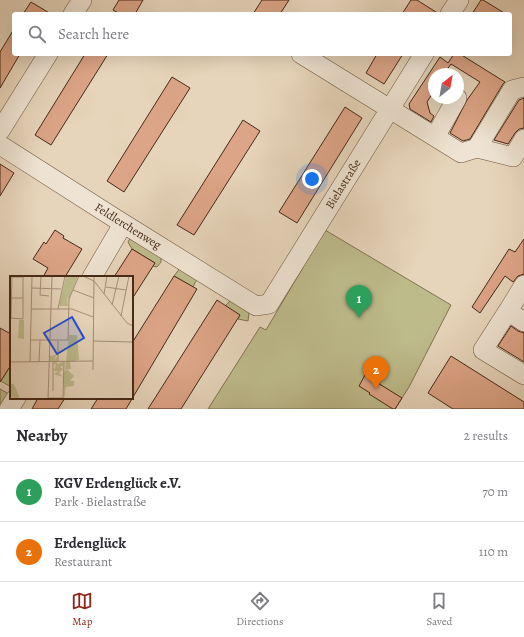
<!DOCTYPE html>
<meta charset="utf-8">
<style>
:root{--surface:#fff;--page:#f2f2f3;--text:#2b2b33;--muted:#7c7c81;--line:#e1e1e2;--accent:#8f2418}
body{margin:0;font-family:Alegreya,serif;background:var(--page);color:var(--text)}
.compass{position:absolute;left:428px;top:68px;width:36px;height:36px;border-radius:50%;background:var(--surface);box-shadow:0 4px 16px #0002;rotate:31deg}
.you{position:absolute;left:312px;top:179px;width:14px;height:14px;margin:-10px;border:3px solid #fff;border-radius:50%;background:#1a73e8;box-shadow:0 0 0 6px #1a73e833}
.badge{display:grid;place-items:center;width:26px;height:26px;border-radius:50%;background:var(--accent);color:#fff;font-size:13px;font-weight:700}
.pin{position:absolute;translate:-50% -33px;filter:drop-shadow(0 1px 2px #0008)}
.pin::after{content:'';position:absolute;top:21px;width:14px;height:12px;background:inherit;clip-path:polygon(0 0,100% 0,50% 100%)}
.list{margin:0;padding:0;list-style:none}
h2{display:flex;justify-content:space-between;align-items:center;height:52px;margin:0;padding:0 16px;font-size:17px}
h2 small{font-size:13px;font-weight:400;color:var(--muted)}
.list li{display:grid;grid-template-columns:26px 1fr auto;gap:12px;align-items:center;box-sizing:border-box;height:60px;padding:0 16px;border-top:1px solid var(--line)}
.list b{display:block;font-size:15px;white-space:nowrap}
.list p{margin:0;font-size:13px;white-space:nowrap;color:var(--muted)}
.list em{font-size:13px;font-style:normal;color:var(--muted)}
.icon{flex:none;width:22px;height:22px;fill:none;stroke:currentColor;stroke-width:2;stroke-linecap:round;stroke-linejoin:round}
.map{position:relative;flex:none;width:524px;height:409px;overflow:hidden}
.search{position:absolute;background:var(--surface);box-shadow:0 4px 16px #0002;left:12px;right:12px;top:12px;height:44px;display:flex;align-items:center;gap:10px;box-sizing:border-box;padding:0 14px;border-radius:4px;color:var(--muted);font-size:15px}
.sheet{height:172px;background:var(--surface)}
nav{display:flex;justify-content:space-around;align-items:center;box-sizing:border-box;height:56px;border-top:1px solid var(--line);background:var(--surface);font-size:11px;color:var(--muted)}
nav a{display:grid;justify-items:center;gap:2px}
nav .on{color:var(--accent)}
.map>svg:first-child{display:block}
.green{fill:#bebb8b;stroke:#827251}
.building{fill:#dda587;stroke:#452917}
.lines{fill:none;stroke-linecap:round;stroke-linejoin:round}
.minor-casing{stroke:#6e5440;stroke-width:20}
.minor{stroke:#efe4d3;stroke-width:19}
.labels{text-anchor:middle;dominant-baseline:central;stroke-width:3.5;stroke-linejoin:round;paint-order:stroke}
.street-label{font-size:12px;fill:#452917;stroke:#efe4d3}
.inset-road{fill:none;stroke:#a69079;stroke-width:1}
.view{fill:#1d4ed8;fill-opacity:0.15;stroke:#1d4ed8;stroke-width:2}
.inset-edge{fill:none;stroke:#452917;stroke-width:2}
</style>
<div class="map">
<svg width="524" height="409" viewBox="0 0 524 409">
<rect width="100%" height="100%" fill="#e7d5bb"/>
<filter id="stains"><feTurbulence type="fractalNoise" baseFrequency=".005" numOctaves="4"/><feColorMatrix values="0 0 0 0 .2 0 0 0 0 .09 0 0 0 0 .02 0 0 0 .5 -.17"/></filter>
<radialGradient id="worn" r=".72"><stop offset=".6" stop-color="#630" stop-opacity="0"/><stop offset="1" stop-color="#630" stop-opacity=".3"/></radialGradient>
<!-- green -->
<path class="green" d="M325 230 451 305 409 387 395 409H208L260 327 266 330Z
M131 237 161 256V262L157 267 153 266 155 263 132 249 128 242Z
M180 268 197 279 193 287 174 276Z
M231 300 249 312 248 321 238 319 240 315 225 306Z
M11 365V387L1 381Z
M0 389 9 394 0 408Z"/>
<!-- building -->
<path class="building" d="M119 0H143L135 14H120L113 10Z
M262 0H289L280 14H253Z
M411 0H417L439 14H402Z
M481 0H483L506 14H472Z
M31 2 51 14H23Z
M14 29V54H20L0 88V52Z
M85 54H108L51 145 35 135Z
M377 54H403L384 84 366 73Z
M454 54H460L505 82 503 84 470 139 463 141 450 133 467 100 480 82 451 64 444 74H434V91L427 102 430 113 434 116 431 122 410 109 409 104 440 57 448 63Z
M172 77 190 88 124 192 107 181Z
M524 98V128L519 129 515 133 508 144 494 140 519 100Z
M345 107 362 118 297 223 279 212Z
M243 120 260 131 194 235 177 225Z
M0 164 14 173 0 196Z
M55 230 64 236 63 238 82 249 65 277H43L48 268 33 259 44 242 46 244Z
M524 239V274L518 276 513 282 505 276 480 313 472 307 509 249 515 252Z
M132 249 155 263 132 299V277H114Z
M174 276 197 289 126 409H91L98 398H132V343Z
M217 300 240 315 201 377 181 409H148Z
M511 326 518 331 524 333V362L498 346Z
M0 328 11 334V365L0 382Z
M451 356 524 402V409H453L428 393Z
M365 375 402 398 395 409H393L369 394 370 393 359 386Z
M38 398H65L58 409H32Z"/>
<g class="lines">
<defs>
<path id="minor" d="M73 14 82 0
M450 14 459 0
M301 54 461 153 477 148 513 157 524 139
M0 131 48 54
M435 137 457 98
M0 145 116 219 256 306 269 304 424 54
M477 148 512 90 524 87
M92 277 123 224
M508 311 524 285
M524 322 508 311 483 350 524 375
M9 409 16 398"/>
</defs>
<!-- minor casing -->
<use href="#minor" class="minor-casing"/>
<!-- minor -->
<use href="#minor" class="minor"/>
</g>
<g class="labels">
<!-- street labels -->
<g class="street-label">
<text transform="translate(343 184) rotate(-58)">Bielastraße</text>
<text transform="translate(128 226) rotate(32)">Feldlerchenweg</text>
</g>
</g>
<!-- overview -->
<g transform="translate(10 276)">
<rect width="123" height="123" fill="#e7d5bb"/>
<path d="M56 0H68L59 24 57 21 58 30H49ZM9 44H14V63L8 62ZM59 59H67L69 84 60 86 61 93 55 94ZM47 76 44 84 47 81V88L53 86V90L50 91 53 93 49 97 53 101 44 98 48 95H44L46 88 44 89V85L39 86V80L45 79ZM58 94 64 100 60 105H64V110L56 111 54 123V95ZM0 108H4L10 123 0 121Z" fill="#bebb8b"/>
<path class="inset-road" d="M31 0 30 19 39 20M73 0 84 5 117 47 123 50M0 1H13V43L0 42M96 11 116 14M22 12 51 13M63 14 84 22M94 18 97 0M0 22H13M102 29 109 0M21 33H62L83 41M48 33 55 0M111 40 119 0M1 42 2 1M21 64H58L59 23 69 0M83 65 123 66M0 86 83 85M20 86 22 0M29 86 30 64M43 86V115M48 86V65M83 94 84 0M38 122H53L54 86M38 123 42 0"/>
<path class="view" d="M62 41 74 62 47 78 34 57Z"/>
<rect width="123" height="123" class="inset-edge"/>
</g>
<rect width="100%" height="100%" filter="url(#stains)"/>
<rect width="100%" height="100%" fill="url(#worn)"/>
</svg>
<svg class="compass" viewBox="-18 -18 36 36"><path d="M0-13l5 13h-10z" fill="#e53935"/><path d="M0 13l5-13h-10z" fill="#7c7c81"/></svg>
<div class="you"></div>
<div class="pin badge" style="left:359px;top:318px;background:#2e9e5b">1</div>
<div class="pin badge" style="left:376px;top:389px;background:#e8710a">2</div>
<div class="search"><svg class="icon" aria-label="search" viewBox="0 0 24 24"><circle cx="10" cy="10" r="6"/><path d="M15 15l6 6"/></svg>Search here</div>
</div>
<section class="sheet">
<h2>Nearby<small>2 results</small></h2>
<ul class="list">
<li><span class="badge" style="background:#2e9e5b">1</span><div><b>KGV Erdenglück e.V.</b><p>Park · Bielastraße</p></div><em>70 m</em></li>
<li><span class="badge" style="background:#e8710a">2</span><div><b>Erdenglück</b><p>Restaurant</p></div><em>110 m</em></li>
</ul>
</section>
<nav>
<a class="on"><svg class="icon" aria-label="map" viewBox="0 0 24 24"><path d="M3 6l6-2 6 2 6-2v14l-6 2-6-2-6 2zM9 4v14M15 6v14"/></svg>Map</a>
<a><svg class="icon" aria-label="directions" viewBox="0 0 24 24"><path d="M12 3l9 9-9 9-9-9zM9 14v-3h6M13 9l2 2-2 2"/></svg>Directions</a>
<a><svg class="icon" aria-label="saved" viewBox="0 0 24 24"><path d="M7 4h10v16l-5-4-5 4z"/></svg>Saved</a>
</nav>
